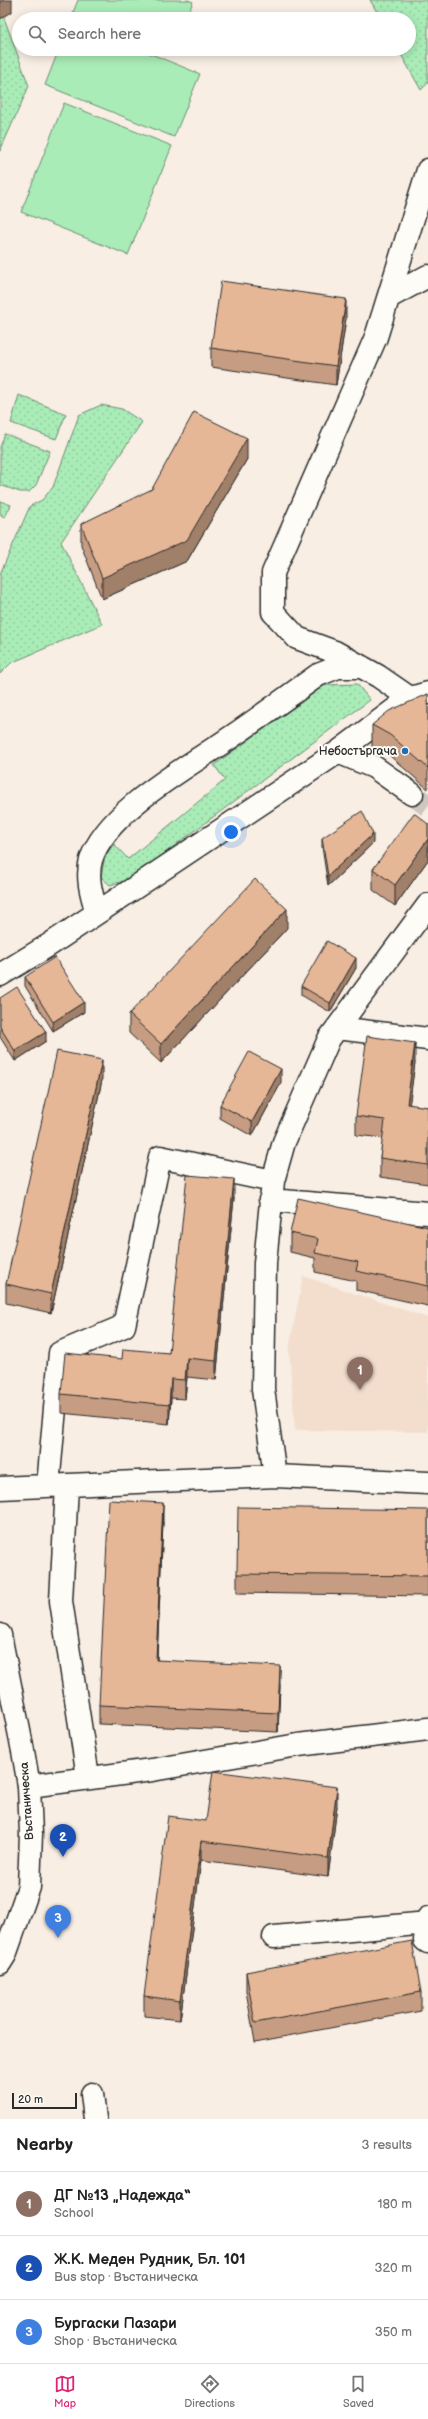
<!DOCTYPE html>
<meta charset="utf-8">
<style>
:root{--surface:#fff;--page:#f2f2f2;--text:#222;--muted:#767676;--line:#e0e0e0;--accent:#db2777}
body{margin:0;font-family:"Balsamiq Sans",sans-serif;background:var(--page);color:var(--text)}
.scale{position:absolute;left:12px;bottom:10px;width:65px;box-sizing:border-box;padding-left:4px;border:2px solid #2b2b2b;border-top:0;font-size:11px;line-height:14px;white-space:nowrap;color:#2b2b2b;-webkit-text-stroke:3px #fdfcf7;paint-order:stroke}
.you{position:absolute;left:231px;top:832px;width:14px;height:14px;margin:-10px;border:3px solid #fff;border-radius:50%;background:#1a73e8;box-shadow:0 0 0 6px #1a73e833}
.badge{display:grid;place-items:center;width:26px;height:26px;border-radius:50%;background:var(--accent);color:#fff;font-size:13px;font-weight:700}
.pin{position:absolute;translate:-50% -33px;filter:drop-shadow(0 1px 2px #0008)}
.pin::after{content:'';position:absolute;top:21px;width:14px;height:12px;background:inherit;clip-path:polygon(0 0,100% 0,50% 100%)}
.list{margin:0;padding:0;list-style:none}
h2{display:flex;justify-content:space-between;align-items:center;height:52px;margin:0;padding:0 16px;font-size:17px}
h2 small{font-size:13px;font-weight:400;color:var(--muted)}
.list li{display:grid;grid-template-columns:26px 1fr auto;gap:12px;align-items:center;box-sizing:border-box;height:64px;padding:0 16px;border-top:1px solid var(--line)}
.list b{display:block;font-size:15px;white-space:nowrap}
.list p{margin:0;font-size:13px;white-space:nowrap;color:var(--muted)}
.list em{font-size:13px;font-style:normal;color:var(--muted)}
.icon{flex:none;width:22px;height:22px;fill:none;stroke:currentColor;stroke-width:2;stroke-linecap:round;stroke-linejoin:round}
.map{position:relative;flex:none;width:428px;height:2119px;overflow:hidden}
.search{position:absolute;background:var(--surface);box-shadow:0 2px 10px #0003;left:12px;right:12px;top:12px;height:44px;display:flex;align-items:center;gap:10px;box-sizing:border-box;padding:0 14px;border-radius:22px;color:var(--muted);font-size:15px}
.sheet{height:244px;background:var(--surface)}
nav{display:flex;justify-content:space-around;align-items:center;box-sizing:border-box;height:56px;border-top:1px solid var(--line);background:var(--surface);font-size:11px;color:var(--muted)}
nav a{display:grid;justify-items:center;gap:2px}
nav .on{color:var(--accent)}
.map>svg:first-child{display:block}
.built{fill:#f3decd}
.grass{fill:url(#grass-dots);stroke:#6a8c71}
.pitch{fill:#a9ecb7;stroke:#6a8c71}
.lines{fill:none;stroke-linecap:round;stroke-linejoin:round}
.minor-tunnel{stroke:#cfc7bf;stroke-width:22;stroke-dasharray:22 11;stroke-linecap:butt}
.minor-casing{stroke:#2b2b2b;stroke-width:25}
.major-casing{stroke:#2b2b2b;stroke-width:25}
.minor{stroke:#fdfcf7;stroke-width:22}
.major{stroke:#fdfcf7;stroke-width:22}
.wall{fill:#c69d82;stroke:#2b2b2b}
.shaded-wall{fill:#a1806a;stroke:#2b2b2b}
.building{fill:#e6b797;stroke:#2b2b2b}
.poi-dot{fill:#1f6fb2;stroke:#fdfcf7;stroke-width:1.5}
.labels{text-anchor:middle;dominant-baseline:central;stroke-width:4;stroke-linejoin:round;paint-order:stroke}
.poi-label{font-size:12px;fill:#2b2b2b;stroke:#fdfcf7;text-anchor:end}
.street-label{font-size:12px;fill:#2b2b2b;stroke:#fdfcf7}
</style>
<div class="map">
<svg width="428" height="2119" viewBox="0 0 428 2119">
<defs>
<pattern id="grass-dots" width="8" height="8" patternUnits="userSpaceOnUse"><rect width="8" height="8" fill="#a9ecb7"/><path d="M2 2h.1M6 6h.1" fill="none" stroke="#92cb9e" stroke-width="1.8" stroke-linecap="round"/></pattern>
</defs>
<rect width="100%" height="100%" fill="#f8eee4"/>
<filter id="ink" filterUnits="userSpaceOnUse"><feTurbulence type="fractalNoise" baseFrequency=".025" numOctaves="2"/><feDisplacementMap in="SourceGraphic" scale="8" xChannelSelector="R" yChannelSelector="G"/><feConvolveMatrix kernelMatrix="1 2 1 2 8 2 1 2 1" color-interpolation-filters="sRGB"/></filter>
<g filter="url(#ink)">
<!-- built -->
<path class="built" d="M303 1276 428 1318V1432L295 1430 289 1349Z"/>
<!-- grass -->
<path class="grass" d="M370 0H428V83L421 90 398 49H409V19H381Z
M0 7 29 86 0 151Z
M19 395 66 414 56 439 11 423Z
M101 405 122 409 142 422 61 542 102 624 11 663 0 674V574L30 506 42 500 53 487 79 415Z
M5 434 50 451 36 485 29 492H20L0 485V447Z
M0 501 11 505 5 517 0 515Z
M357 684 370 700 130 879 110 885 101 877 105 856 114 844 128 859 225 780 214 765 325 685Z"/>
<!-- pitch -->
<path class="pitch" d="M78 0H188L193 2 186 19H83L72 15Z
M59 49H139L200 74 174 137 45 85Z
M64 103 172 146 128 255 21 212Z"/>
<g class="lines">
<!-- minor-tunnel -->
<path class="minor-tunnel" d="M412 794 428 806"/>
<defs>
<path id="minor" d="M389 297 428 276
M410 698 378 676 335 652 297 638 273 612V573L376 337 428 170
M338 752 374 767 412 794
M97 913C92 896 86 878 91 860 106 810 193 764 234 735 263 715 290 695 318 675L338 667H362
M0 975 49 945 338 752 410 698 428 693
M337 1028 428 1039
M270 1200 428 1213
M275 1476 263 1389 265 1263 273 1181 284 1142 329 1039 428 905
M48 1486 60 1353 124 1326 160 1157 273 1181
M67 1486 61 1601 88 1777
M0 1488 275 1476 428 1483
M29 1786 152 1770 298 1745 428 1729
M428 1918 425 1940 428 1942
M274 1937 428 1923
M92 2094 95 2119"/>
<path id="major" d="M0 1635 23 1751 29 1786 31 1834 29 1887 5 1955 0 1963"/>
</defs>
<!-- minor casing -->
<use href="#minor" class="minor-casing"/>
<!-- major casing -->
<use href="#major" class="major-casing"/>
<!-- minor -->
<use href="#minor" class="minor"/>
<!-- major -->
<use href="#major" class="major"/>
</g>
<!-- wall -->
<path class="wall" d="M346 318 336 385 211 367V348Z
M247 459 187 561 102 599 81 545V524Z
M428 694V789L390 756 372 747V725Z
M428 824V860L395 906 373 890V869Z
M322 838 373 843 328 886 322 847Z
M287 928 161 1063 129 1033V1014Z
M356 968 330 1012 301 995V986Z
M25 977 84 1012 53 1031 25 986Z
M0 998 46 1041 15 1061 0 1037Z
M415 1062 409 1105 428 1107V1184L380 1177V1158L383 1138 356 1135V1116Z
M102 1080 51 1313 6 1303V1284Z
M281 1083 252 1136 220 1118V1105Z
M234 1198 216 1380 187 1377 185 1399 171 1398 169 1424 61 1413V1394L122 1359 169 1353Z
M428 1227V1306L356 1290V1281L315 1272V1258L290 1252V1233Z
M428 1510V1596L237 1593V1574Z
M163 1522 157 1660 280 1685 278 1732 99 1724V1705Z
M337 1806 328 1877 201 1860 180 2020 144 2016V1996L206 1821Z
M246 1972 421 1992V2011L255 2042 246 1991Z"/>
<!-- shaded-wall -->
<path class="shaded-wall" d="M5 0H12V12L0 19V3Z
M346 299V318L336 385V366Z
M247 438V459L187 561 102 599V578Z
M373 834V843L328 886V876Z
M428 839V860L395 906V885Z
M287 909V928L161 1063V1044Z
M356 958V968L330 1012V1003Z
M84 1002V1012L53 1031V1022Z
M46 1032V1041L15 1061V1051Z
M415 1043V1062L407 1123V1104Z
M102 1060V1080L51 1313V1294Z
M281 1069V1083L252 1136V1122Z
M234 1179V1198L216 1380V1361Z
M187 1358V1377L185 1399V1380Z
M171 1379V1398L169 1424V1405Z
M163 1503V1522L156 1679V1660Z
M280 1666V1685L278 1732V1713Z
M337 1787V1806L328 1877V1858Z
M201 1841V1860L180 2020V2001Z"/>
<!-- building -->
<path class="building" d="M0 0H5L0 3Z
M221 281 346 299 336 366 211 348Z
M194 412 247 438 187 540 102 578 81 524 152 489Z
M428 694V768L390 735 372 725 389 711Z
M362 811 373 834 328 876 322 838Z
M414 813 428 824V839L395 885 373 869Z
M255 879 287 909 161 1044 129 1014Z
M327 941 356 958 330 1003 301 986Z
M55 957 84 1002 53 1022 25 977Z
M17 987 46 1032 15 1051 0 1027V998Z
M367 1036 415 1043 407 1104 428 1107V1165L380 1158 385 1120 356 1116Z
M57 1051 102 1060 51 1294 6 1284Z
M249 1052 281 1069 252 1122 220 1105Z
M187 1175 234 1179 216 1361 187 1358 185 1380 171 1379 169 1405 61 1394 65 1353 122 1359 123 1349 169 1353Z
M298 1198 428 1227V1286L356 1271 358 1262 315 1253 318 1239 290 1233Z
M109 1500 163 1503 156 1660 280 1666 278 1713 99 1705Z
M238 1507 428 1510V1576L237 1574Z
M213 1771 337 1787 328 1858 201 1841 180 2001 144 1996 168 1816 206 1821Z
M412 1941 421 1992 255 2023 246 1972Z"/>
</g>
<!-- markers -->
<circle class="poi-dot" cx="405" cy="751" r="4"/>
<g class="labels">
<!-- poi labels -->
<g class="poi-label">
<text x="397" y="751">Небостъргача</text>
</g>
<!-- street labels -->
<g class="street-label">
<text transform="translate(27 1801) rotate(-94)">Въстаническа</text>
</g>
</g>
</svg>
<div class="scale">20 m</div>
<div class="you"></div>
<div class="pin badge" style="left:360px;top:1390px;background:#8d6e63">1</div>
<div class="pin badge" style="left:63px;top:1857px;background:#1a4fb4">2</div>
<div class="pin badge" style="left:58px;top:1938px;background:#3f7fe0">3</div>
<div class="search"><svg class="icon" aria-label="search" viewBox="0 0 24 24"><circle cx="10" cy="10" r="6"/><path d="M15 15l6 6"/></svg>Search here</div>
</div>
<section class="sheet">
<h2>Nearby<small>3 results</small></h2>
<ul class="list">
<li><span class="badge" style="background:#8d6e63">1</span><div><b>ДГ №13 „Надежда“</b><p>School</p></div><em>180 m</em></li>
<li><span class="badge" style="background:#1a4fb4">2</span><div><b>Ж.К. Меден Рудник, Бл. 101</b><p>Bus stop · Въстаническа</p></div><em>320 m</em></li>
<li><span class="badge" style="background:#3f7fe0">3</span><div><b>Бургаски Пазари</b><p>Shop · Въстаническа</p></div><em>350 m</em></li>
</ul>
</section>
<nav>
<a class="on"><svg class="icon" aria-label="map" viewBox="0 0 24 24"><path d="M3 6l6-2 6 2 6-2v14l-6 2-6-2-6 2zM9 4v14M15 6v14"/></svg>Map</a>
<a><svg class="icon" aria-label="directions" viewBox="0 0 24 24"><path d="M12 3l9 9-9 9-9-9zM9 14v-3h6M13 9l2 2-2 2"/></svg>Directions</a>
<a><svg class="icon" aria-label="saved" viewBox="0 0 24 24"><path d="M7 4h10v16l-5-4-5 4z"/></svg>Saved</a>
</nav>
